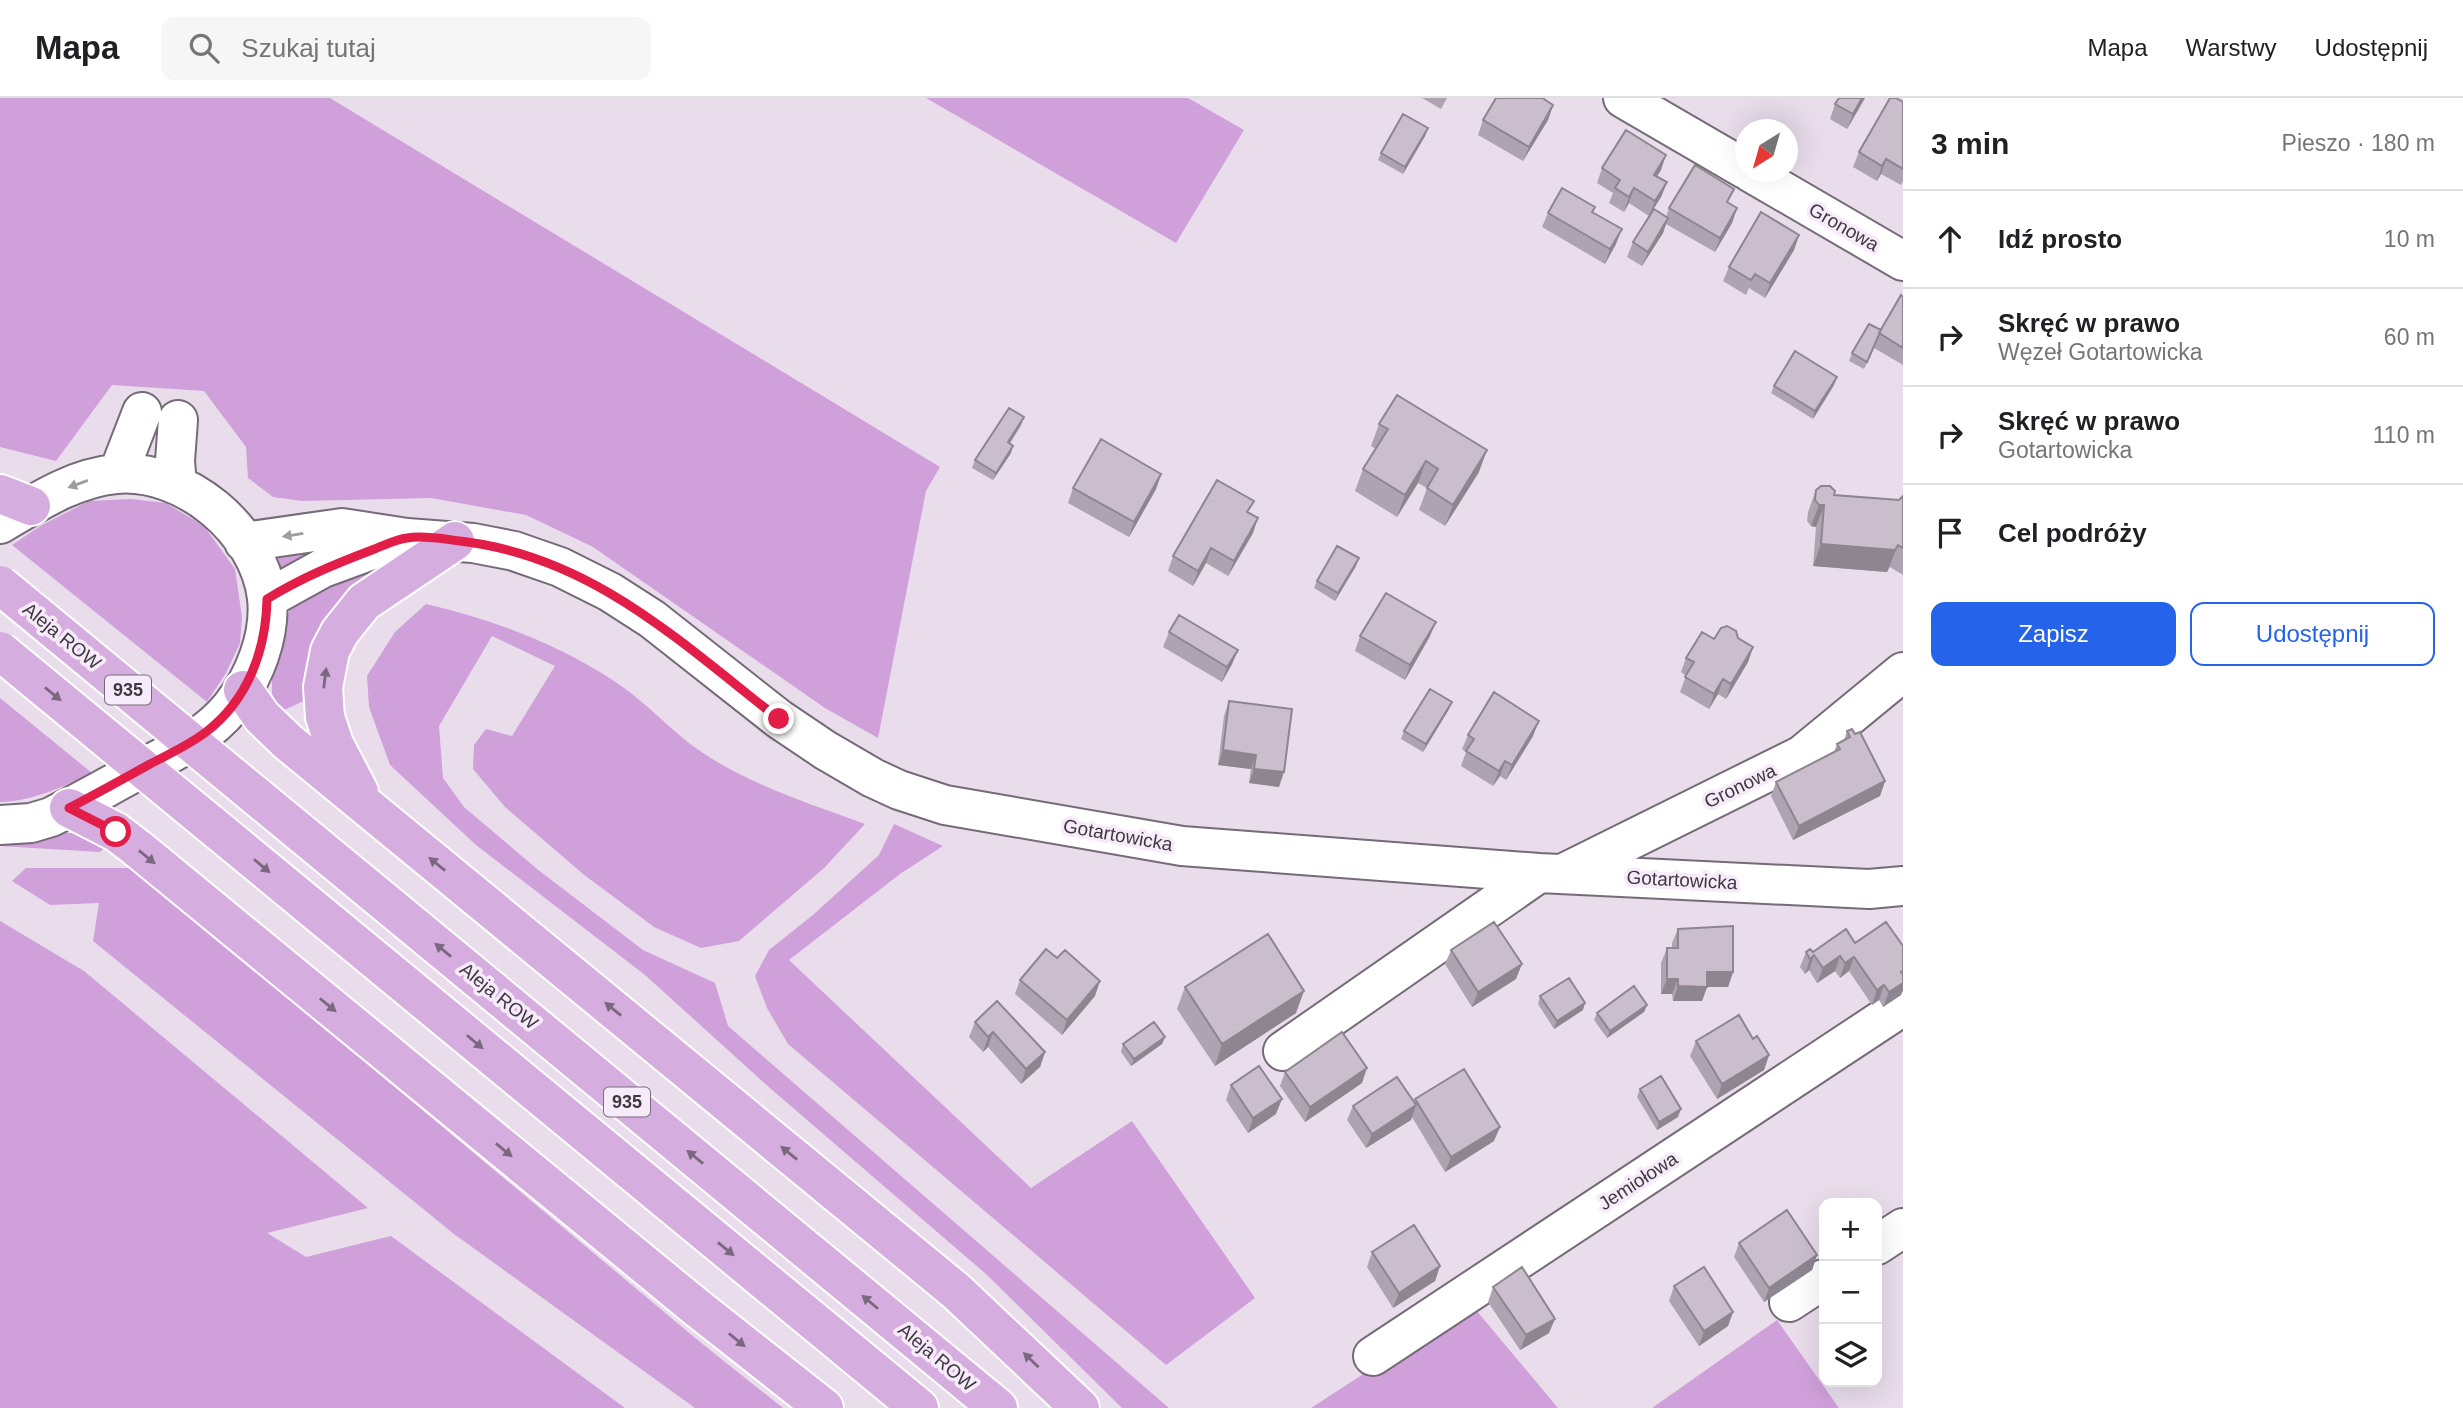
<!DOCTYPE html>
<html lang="pl">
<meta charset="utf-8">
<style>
:root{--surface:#fff;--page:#f6f6f6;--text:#202124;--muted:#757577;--line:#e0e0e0;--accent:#2563eb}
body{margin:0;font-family:Helvetica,sans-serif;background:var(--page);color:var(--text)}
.controls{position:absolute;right:21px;bottom:21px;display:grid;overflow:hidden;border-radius:14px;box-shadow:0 7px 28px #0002}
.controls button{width:63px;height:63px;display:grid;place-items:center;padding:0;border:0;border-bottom:2px solid var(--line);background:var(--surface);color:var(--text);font:35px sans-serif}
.compass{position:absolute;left:1735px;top:21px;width:63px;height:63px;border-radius:50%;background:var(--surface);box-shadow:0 7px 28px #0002;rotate:217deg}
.stop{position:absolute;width:21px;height:21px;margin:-16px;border:5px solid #e11d48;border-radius:50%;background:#fff}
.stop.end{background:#e11d48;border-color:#fff;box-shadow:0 2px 7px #0008}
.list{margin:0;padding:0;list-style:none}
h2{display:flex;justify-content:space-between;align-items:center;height:91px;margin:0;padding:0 28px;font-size:30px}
h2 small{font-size:23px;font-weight:400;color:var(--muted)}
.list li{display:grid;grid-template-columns:46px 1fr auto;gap:21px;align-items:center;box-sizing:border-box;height:98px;padding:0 28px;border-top:2px solid var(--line)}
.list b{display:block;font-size:26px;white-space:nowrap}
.list p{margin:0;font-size:23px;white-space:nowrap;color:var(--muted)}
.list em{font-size:23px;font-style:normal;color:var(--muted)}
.actions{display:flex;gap:14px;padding:21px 28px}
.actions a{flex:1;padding:16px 0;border:2px solid var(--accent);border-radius:14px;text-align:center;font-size:24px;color:var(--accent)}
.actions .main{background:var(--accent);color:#fff}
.icon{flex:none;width:38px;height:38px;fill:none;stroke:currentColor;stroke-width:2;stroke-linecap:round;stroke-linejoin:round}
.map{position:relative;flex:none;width:1903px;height:1310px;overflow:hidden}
header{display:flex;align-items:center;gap:42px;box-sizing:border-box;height:98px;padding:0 35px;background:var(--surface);border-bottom:2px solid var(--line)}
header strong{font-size:33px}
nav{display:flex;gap:38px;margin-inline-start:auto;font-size:24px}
.search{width:490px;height:63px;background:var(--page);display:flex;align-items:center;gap:18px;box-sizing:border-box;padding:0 24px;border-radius:14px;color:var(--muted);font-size:26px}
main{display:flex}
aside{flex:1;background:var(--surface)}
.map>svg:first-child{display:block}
.green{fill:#d0a0db}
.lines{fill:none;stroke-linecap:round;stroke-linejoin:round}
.minor-casing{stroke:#756a78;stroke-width:42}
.major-casing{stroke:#fff;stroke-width:42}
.minor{stroke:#fff;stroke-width:38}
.major{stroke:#d5aedf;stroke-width:38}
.major-bridge-casing{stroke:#fff;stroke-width:42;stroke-linecap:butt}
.major-bridge{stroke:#d5aedf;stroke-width:38}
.wall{fill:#aea3b0}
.shaded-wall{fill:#8d8590}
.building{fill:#cabecd;stroke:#8d8590;stroke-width:2}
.oneway{fill:#9e9c9f}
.oneway2{fill:#7a687f}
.route{stroke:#e11d48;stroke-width:9}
.labels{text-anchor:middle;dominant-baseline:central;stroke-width:7;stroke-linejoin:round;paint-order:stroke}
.shield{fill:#f7eafa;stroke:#766e77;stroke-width:2}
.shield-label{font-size:18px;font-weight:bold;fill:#3e393f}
.street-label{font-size:19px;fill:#3e393f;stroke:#f7eafa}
</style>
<header>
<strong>Mapa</strong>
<div class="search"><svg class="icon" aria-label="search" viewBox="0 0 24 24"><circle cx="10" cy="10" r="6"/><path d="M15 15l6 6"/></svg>Szukaj tutaj</div>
<nav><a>Mapa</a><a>Warstwy</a><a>Udostępnij</a></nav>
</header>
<main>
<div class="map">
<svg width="1903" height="1310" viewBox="0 0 1903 1310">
<rect width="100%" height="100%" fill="#e9ddec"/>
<!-- green -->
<path class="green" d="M0 0H330L940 369 926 393 878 640 825 610 593 449 526 417 431 400 302 403 273 399 248 380 246 349 204 293 112 287 56 363 0 349Z
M926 0H1188L1244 32 1176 145Z
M131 401 166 405 204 428 235 471 242 519 240 545 226 575 207 604 12 447 42 427 89 403Z
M346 442 279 474 272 454Z
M395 466 310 600 280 614 272 596V578L283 528 291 510 306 490 364 470Z
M426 506C494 522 559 546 617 585 647 605 671 633 700 653 750 687 808 705 865 726L824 770 739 843 701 850 654 829 583 776 505 709 473 671 474 647 486 631 512 638 555 568 492 538 439 628 443 680 464 709 537 771 643 852 715 885 728 928 1169 1310H1122L986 1176 771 991 645 877 476 747 390 667 369 609 367 578 395 534Z
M0 600 92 675C62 689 34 703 0 704Z
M894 726 943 748 900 776 789 862 1031 1090 1132 1023 1255 1200 1166 1267 788 946 767 910 755 878 769 852 814 816 879 757Z
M58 735H72L106 748 100 754 0 748V745Z
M26 770H133L700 1244 783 1310H695L454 1136 93 843 99 805 50 807 12 783Z
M0 823 84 873 368 1110 267 1135 306 1159 391 1138 625 1310H0Z
M1471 1206 1558 1310H1311Z
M1777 1222 1839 1310H1652Z"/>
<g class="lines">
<defs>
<path id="minor" d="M1623 0 1745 71
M1750 74 1903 163
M118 376 142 314
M177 387 175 363 178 322
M0 426C36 405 73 380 116 376 185 370 259 432 267 500 271 538 254 580 231 609 206 640 169 656 135 674 107 689 79 705 51 719L31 725 0 727
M244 444 342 430 407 440 473 445 514 453 560 469 610 494 652 521 779 621 825 652 873 680 899 692 945 707 1182 748 1539 775 1869 791 1903 788
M267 501 323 470 402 441
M1562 776 1802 657 1903 574
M1283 953 1539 775
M1877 1147 1903 1130
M1789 1204 1824 1181
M1373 1258 1903 908"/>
<path id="major" d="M0 396 31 408
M243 592 262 619 288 644 956 1193 1080 1310
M359 694 334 646 325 619 323 589 330 553 340 534 364 504 455 443
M256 698 998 1310
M69 710 116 734 137 750 696 1209 824 1310
M209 725 919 1310"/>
</defs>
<!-- minor casing -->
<use href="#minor" class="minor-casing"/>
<!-- major casing -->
<use href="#major" class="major-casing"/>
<!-- minor -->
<use href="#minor" class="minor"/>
<!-- major -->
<use href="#major" class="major"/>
<defs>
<path id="major-bridge" d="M0 487 256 698
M0 553 209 725"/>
</defs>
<!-- major-bridge casing -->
<use href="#major-bridge" class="major-bridge-casing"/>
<!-- major-bridge -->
<use href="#major-bridge" class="major-bridge"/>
</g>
<!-- wall -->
<path class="wall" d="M1422 0H1447L1441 11Z
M1865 0 1847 31 1830 21 1835 6Z
M1544 1 1553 7 1548 22 1523 63 1478 37 1483 22Z
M1903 4V83L1901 87 1881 76 1877 83 1853 69 1859 54Z
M1428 30 1425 38 1403 76 1378 62 1381 55Z
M1602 70 1661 72 1657 78 1667 84 1661 99 1649 118 1629 105 1624 114 1609 105 1613 95 1597 85Z
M1729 105 1737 110 1732 125 1715 154 1666 126 1663 135 1642 168 1627 159 1633 144 1666 119 1669 110Z
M1595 109 1593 114 1616 146 1605 166 1542 129 1548 115Z
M1799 137 1794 152 1765 200 1749 190 1746 197 1723 183 1729 169Z
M1903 199V267L1874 250 1864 271 1849 263 1852 255 1881 232Z
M1834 287 1813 321 1771 295 1774 288Z
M1379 326 1479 374 1445 428 1419 412 1427 390 1418 385 1397 419 1355 393 1363 371 1376 351 1371 348Z
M1021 327 1010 345 1011 355 993 382 972 370 975 362Z
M1161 376 1156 391 1129 439 1068 405 1073 390Z
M1816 392 1834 397 1899 402 1903 398V477L1890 469 1887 474 1813 468 1816 429 1811 428 1807 423 1808 414Z
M1249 415 1253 435 1228 478 1206 465 1193 488 1168 473 1173 458Z
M1356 468 1335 503 1314 490 1317 483Z
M1169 534 1238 552 1232 566 1222 584 1163 549Z
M1360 538H1430L1405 582 1355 553Z
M1738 540 1753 549 1748 564 1726 601 1718 596 1709 611 1680 594 1686 578 1681 574 1686 560 1714 541Z
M1229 603 1279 689 1249 685 1251 671 1218 667 1224 618Z
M1449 611 1423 654 1401 641 1404 633Z
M1847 633 1855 636 1885 683 1880 698 1793 742 1771 698 1776 684 1834 654 1837 646 1844 642Z
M1468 637 1533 638 1506 682 1500 678 1493 688 1461 668 1466 654 1462 651Z
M1678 831 1733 874 1728 889H1707L1702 903H1673L1672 896H1661V865L1667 850H1672V845Z
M1855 845 1903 848V892L1901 897 1883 909 1879 902 1872 907 1849 873 1840 880 1835 873 1817 885 1809 872 1805 876 1800 869 1806 854H1813Z
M1451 852 1516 881 1472 909 1445 866Z
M1020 882 1095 898 1062 937 1015 896Z
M1185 889 1296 915 1215 968 1177 911Z
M1540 898 1583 912 1554 931 1538 906Z
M1647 907 1644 914 1607 940 1594 922 1597 915Z
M975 924 1045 954 1040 969 1021 986 988 949 983 954 969 939Z
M1165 939 1162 946 1131 968 1121 954 1123 946Z
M1753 941 1769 957 1764 972 1717 1001 1690 958 1696 943Z
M1285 974 1362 985 1305 1024 1280 988Z
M1231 987 1276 1016 1248 1035 1226 1002Z
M1640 991 1678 1019 1657 1032 1637 999Z
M1415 1001 1494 1043 1445 1074 1412 1019 1411 1022 1366 1050 1347 1022 1353 1008 1414 1004Z
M1739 1145 1817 1157 1812 1172 1764 1204 1734 1159Z
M1372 1154 1440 1168 1435 1183 1393 1210 1367 1169Z
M1674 1188 1733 1214 1728 1228 1699 1248 1669 1203Z
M1493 1189 1549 1235 1520 1252 1488 1204Z"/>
<!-- shaded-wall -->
<path class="shaded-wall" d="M1862 0H1865L1847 31 1853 16Z
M1553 7 1548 22 1523 63 1529 49Z
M1428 30 1425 38 1403 76 1405 69Z
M1666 57 1661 72 1649 91 1654 77Z
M1886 61 1881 76 1877 83 1882 68Z
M1667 84 1661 99 1649 118 1655 103Z
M1634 90 1629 105 1624 114 1629 99Z
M1737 110 1732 125 1715 154 1720 140Z
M1668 120 1663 135 1642 168 1648 154Z
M1622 131 1616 146 1605 166 1610 151Z
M1799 137 1794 152 1765 200 1770 185Z
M1837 279 1834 287 1813 321 1815 313Z
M1024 319 1021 327 1006 351 1008 344Z
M1013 348 1011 355 993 382 996 375Z
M1487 352 1479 374 1445 428 1453 407Z
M1426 363 1418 385 1397 419 1405 397Z
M1161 376 1156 391 1129 439 1134 424Z
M1819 407H1824L1816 429 1811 428Z
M1258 420 1253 435 1228 478 1234 463Z
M1821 446 1898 447 1887 474 1813 468Z
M1211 450 1206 465 1193 488 1198 473Z
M1359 460 1356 468 1335 503 1338 495Z
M1436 524 1430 538 1405 582 1410 567Z
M1753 549 1748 564 1726 601 1731 586Z
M1238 552 1232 566 1222 584 1227 569Z
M1723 581 1718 596 1709 611 1714 596Z
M1452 604 1449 611 1423 654 1426 646Z
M1539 623 1533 638 1506 682 1512 667Z
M1223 652 1256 657 1251 671 1218 667Z
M1505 663 1500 678 1493 688 1499 673Z
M1254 671 1284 674 1279 689 1249 685Z
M1885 683 1880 698 1793 742 1799 728Z
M1814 857 1809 872 1805 876 1810 861Z
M1840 858 1835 873 1817 885 1823 870Z
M1854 859 1849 873 1840 880 1845 865Z
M1522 866 1516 881 1472 909 1478 894Z
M1707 874H1733L1728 889H1707L1702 903H1673L1678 888Z
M1667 881H1678L1672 896H1661Z
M1100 883 1095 898 1062 937 1067 922Z
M1903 885V892L1901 897 1883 909 1889 894Z
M1884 887 1879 902 1872 907 1877 892Z
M1304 893 1296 915 1215 968 1222 946Z
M1585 905 1583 912 1554 931 1557 923Z
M1647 907 1644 914 1607 940 1610 933Z
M993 934 988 949 983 954 988 939Z
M1165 939 1162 946 1131 968 1134 961Z
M1045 954 1040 969 1021 986 1026 971Z
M1769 957 1764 972 1717 1001 1722 986Z
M1367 970 1362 985 1305 1024 1310 1009Z
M1282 1001 1276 1016 1248 1035 1253 1020Z
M1416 1007 1411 1022 1366 1050 1372 1036Z
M1681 1011 1678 1019 1657 1032 1659 1024Z
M1500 1029 1494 1043 1445 1074 1451 1059Z
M1817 1157 1812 1172 1764 1204 1769 1190Z
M1440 1168 1435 1183 1393 1210 1399 1195Z
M1733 1214 1728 1228 1699 1248 1704 1233Z
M1555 1221 1549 1235 1520 1252 1526 1237Z"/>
<!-- building -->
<path class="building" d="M1496 0H1544V1L1553 7 1529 49 1483 22Z
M1839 0H1862L1853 16 1835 6Z
M1890 0H1896L1903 4V71L1886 61 1882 68 1859 54Z
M1403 16 1428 30 1405 69 1381 55Z
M1626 32 1666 57 1654 77 1667 84 1655 103 1634 90 1629 99 1615 90 1620 82 1602 70Z
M1695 67 1734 91 1727 104 1737 110 1720 140 1669 110Z
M1562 90 1595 109 1592 114 1622 131 1610 151 1548 115Z
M1654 111 1668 120 1648 154 1633 144Z
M1761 114 1799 137 1770 185 1755 176 1751 182 1729 169Z
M1901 197 1903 199V250L1879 235Z
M1869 226 1881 232 1867 264 1852 255Z
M1795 253 1837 279 1815 313 1774 288Z
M1397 297 1487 352 1453 407 1427 390 1438 371 1426 363 1405 397 1363 371 1388 331 1379 326Z
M1009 310 1024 319 1008 344 1013 348 996 375 975 362Z
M1101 341 1161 376 1134 424 1073 390Z
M1217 382 1254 403 1247 414 1258 420 1234 463 1211 450 1198 473 1173 458Z
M1821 388H1830L1835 393 1834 397 1899 402 1903 398V450L1898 447 1895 452 1821 446 1824 407H1819L1815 402 1816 392Z
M1337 448 1359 460 1338 495 1317 483Z
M1386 495 1436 524 1410 567 1360 538Z
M1179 517 1238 552 1227 569 1169 534Z
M1727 528 1736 533 1738 540 1753 549 1731 586 1723 581 1714 596 1685 579 1694 564 1686 560 1702 534 1714 541 1721 530Z
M1430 591 1452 604 1426 646 1404 633Z
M1494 594 1539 623 1512 667 1505 663 1499 673 1466 653 1474 641 1468 637Z
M1229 603 1292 611 1284 674 1254 671 1256 657 1223 652Z
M1852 631 1855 636 1860 634 1885 683 1799 728 1776 684 1840 651 1837 646 1850 639 1847 633Z
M1494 824 1522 866 1478 894 1451 852Z
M1886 824 1903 848V873L1901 874 1903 877V885L1889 894 1884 887 1877 892 1854 859 1845 865 1840 858 1823 870 1814 857 1810 861 1806 854 1810 851 1813 854 1846 831 1855 845Z
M1733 828V874H1707V889L1678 888V881H1667V850H1678V831Z
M1268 836 1304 893 1222 946 1185 889Z
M1046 851 1057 860 1065 852 1100 883 1067 922 1020 882Z
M1569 880 1585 905 1557 923 1540 898Z
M1634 888 1647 907 1610 933 1597 915Z
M997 903 1045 954 1026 971 993 934 988 939 975 924Z
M1739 917 1753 941 1757 938 1769 957 1722 986 1696 943Z
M1154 924 1165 939 1134 961 1123 946Z
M1342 934 1367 970 1310 1009 1285 974Z
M1259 968 1282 1001 1253 1020 1231 987Z
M1464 971 1500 1029 1451 1059 1415 1001Z
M1661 978 1681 1011 1659 1024 1640 991Z
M1397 979 1416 1007 1372 1036 1353 1008Z
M1787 1112 1817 1157 1769 1190 1739 1145Z
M1414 1127 1440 1168 1399 1195 1372 1154Z
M1522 1169 1555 1221 1526 1237 1493 1189Z
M1704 1169 1733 1214 1704 1233 1674 1188Z"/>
<!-- one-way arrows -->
<defs><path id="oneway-solid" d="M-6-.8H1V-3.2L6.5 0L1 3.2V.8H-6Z" transform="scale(1.75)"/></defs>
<g class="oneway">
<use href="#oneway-solid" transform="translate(78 386) rotate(160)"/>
<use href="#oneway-solid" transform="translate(293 437) rotate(171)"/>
</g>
<g class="oneway2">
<use href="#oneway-solid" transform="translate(325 580) rotate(-83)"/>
<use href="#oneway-solid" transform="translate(53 596) rotate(39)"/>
<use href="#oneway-solid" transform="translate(147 759) rotate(39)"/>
<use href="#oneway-solid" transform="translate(437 766) rotate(-141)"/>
<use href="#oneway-solid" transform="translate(262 768) rotate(40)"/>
<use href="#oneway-solid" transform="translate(443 852) rotate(-141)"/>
<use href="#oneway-solid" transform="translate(328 907) rotate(39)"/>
<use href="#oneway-solid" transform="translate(613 911) rotate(-141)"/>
<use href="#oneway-solid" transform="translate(475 944) rotate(40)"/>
<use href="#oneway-solid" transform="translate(504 1052) rotate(39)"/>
<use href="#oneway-solid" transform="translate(789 1055) rotate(-141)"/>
<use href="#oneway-solid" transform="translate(695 1059) rotate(-141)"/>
<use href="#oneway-solid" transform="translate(726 1151) rotate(39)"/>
<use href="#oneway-solid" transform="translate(870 1204) rotate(-140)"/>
<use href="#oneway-solid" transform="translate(737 1242) rotate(39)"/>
<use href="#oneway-solid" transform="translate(1031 1262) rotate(-136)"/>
</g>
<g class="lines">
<!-- route -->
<path class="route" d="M116 734 69 710C96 696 123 681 150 666 169 656 189 647 206 634 248 602 266 552 267 501 301 480 335 466 372 452 383 448 396 441 407 440 423 437 444 441 460 443 591 458 679 543 779 621"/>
</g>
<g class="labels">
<!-- shield labels -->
<g class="shield">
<rect x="105" y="577.5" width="46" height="29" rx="5"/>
<rect x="604" y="989.5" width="46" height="29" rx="5"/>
</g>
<g class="shield-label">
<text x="128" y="592">935</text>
<text x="627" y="1004">935</text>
</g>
<!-- street labels -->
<g class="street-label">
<text transform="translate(1844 129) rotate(30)">Gronowa</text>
<text transform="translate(62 538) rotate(39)">Aleja ROW</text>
<text transform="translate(1740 688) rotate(-26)">Gronowa</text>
<text transform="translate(1118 737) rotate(10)">Gotartowicka</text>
<text transform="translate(1682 782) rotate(3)">Gotartowicka</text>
<text transform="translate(499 898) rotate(39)">Aleja ROW</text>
<text transform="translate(1638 1083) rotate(-33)">Jemiołowa</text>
<text transform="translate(937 1259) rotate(40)">Aleja ROW</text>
</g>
</g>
</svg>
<div class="controls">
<button>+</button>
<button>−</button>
<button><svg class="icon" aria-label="layers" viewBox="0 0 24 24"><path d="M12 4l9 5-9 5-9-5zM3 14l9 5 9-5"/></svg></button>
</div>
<svg class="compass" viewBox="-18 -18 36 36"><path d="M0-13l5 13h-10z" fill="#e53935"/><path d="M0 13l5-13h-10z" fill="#757577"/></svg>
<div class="stop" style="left:116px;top:734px"></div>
<div class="stop end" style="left:779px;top:621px"></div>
</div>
<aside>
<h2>3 min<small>Pieszo · 180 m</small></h2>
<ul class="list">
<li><svg class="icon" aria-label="ahead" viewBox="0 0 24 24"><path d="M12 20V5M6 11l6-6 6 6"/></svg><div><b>Idź prosto</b></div><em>10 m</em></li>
<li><svg class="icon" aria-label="right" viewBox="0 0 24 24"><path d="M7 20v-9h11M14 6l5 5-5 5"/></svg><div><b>Skręć w prawo</b><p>Węzeł Gotartowicka</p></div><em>60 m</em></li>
<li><svg class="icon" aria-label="right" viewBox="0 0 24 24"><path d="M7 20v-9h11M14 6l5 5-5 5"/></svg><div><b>Skręć w prawo</b><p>Gotartowicka</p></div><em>110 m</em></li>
<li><svg class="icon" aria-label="arrive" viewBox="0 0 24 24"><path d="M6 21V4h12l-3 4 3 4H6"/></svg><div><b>Cel podróży</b></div></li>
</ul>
<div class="actions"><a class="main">Zapisz</a><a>Udostępnij</a></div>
</aside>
</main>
